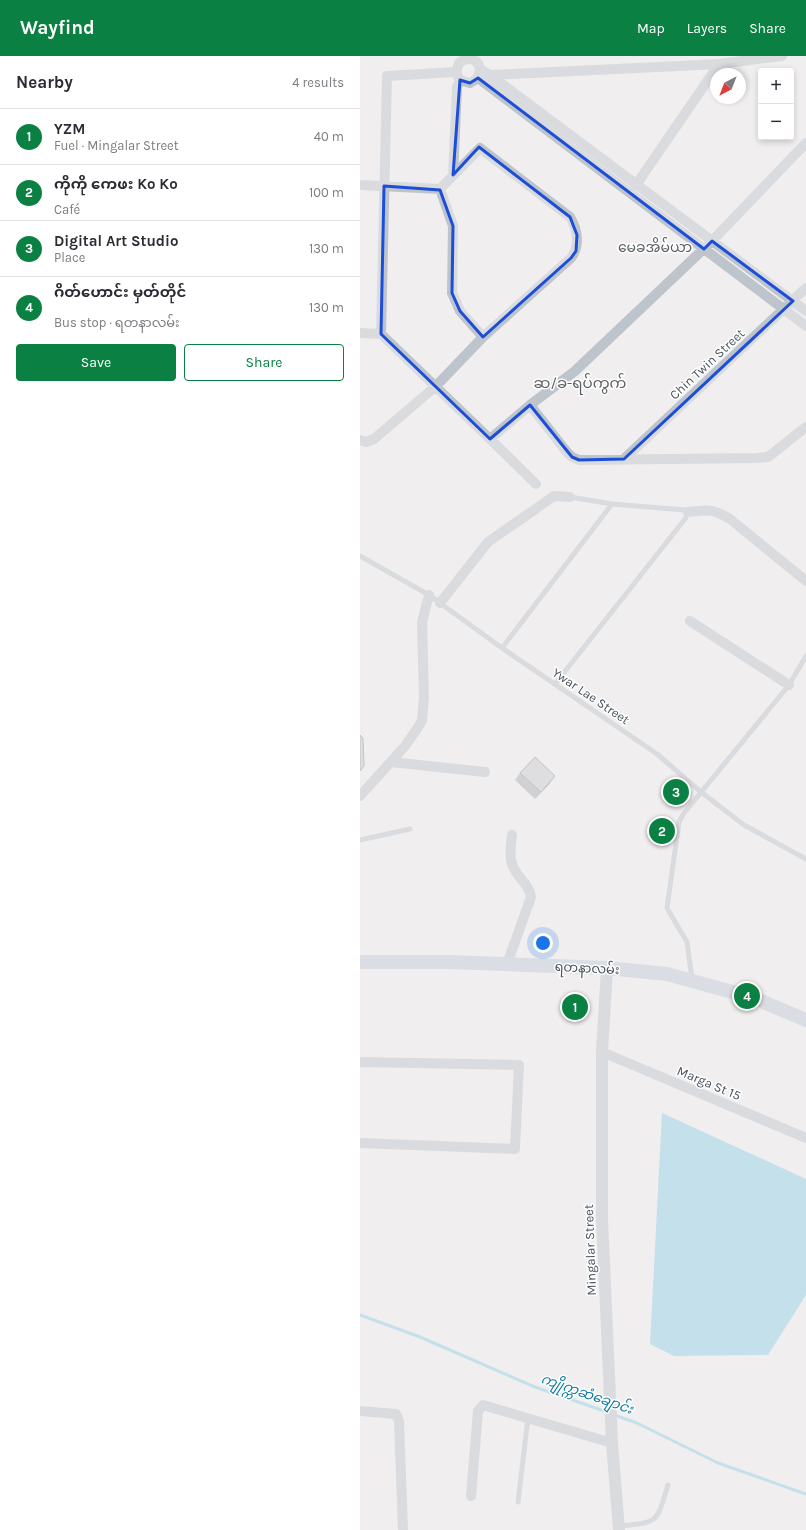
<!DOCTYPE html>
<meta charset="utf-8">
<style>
:root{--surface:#fff;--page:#f7f7f7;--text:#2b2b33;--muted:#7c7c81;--line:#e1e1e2;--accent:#0b8043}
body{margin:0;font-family:Karla,"Noto Sans Myanmar",sans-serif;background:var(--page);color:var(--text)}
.controls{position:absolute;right:12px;top:12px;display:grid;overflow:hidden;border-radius:4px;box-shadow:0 2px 6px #0003}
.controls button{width:36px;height:36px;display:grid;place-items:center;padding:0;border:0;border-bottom:1px solid var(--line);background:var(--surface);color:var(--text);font:20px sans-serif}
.compass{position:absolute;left:350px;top:12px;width:36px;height:36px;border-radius:50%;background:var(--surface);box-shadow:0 2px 6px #0003;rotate:222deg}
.you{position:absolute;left:183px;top:887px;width:14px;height:14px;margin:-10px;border:3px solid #fff;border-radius:50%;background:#1a73e8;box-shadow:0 0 0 6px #1a73e833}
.badge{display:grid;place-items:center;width:26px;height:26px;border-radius:50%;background:var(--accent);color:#fff;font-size:13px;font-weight:700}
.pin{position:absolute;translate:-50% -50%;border:2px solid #fff;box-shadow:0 1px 4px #0006}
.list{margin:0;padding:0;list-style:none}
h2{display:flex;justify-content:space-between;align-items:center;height:52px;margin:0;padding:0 16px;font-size:17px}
h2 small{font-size:13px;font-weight:400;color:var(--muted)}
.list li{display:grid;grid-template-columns:26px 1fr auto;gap:12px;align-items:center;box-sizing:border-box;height:56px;padding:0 16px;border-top:1px solid var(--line)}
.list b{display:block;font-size:15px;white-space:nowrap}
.list p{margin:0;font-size:13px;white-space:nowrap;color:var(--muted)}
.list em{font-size:13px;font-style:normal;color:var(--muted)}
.actions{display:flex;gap:8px;padding:12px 16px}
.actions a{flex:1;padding:9px 0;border:1px solid var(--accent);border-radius:4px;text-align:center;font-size:14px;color:var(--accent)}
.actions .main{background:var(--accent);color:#fff}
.map{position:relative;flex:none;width:446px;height:1474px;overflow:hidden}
header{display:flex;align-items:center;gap:24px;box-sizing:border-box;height:56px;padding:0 20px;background:var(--accent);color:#fff}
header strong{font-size:19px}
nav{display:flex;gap:22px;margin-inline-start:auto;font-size:14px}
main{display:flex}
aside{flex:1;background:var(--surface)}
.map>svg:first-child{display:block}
.water{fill:#8dcfe7}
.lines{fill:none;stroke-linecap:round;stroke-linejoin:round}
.stream{stroke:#8dcfe7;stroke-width:3}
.service{stroke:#bdc4cc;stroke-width:5}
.minor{stroke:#bdc4cc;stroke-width:10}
.tertiary{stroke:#bdc4cc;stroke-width:12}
.secondary{stroke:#bfc8d4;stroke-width:14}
.wall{fill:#acaeb3}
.shaded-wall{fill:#8c8d92}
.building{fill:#c8cad0;stroke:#8c8d92}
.marked{fill:none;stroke:#1d4ed8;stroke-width:3;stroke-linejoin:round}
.labels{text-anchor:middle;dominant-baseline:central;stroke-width:3;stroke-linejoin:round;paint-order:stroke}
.street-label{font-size:13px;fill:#47505a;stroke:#fff}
.neighbourhood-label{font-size:14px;fill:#5b5e62;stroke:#fff}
.water-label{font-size:14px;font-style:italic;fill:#137ca1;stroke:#fff}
.quarter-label{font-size:15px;fill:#5b5e62;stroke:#fff}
</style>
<header>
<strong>Wayfind</strong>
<nav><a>Map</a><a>Layers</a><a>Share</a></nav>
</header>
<main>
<aside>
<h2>Nearby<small>4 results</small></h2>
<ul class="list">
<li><span class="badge">1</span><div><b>YZM</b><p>Fuel · Mingalar Street</p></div><em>40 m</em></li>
<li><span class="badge">2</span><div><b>ကိုကို ကေဖး Ko Ko</b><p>Café</p></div><em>100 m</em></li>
<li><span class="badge">3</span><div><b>Digital Art Studio</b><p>Place</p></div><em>130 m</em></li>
<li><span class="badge">4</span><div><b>ဂိတ်ဟောင်း မှတ်တိုင်</b><p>Bus stop · ရတနာလမ်း</p></div><em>130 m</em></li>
</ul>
<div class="actions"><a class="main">Save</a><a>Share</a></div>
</aside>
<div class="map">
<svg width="446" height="1474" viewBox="0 0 446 1474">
<rect width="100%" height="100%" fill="#f0eeee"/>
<!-- water -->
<path class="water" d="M302 1057 446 1123V1239L408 1299 314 1300 290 1288Z"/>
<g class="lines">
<!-- stream -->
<path class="stream" d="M0 1259 60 1281 175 1331 247 1356
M254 1359 277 1367 358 1407 446 1438"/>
<!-- service -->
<path class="service" d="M0 500 69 539 142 592 297 698 341 736 384 769 446 803
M142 592 252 448 210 441
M195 628 325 463 328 456 325 454 252 448
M0 784 50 773
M332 923 327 886 307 852 319 766 324 757 429 629 446 600
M158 1446 168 1362
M259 1470C299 1466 296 1468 308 1429"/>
<!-- minor -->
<path class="minor" d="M120 13 118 22 110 27 100 24 96 16 99 7C107 0 118 2 120 13L130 19 359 8 422 0
M96 16 27 20 21 278 130 383
M130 19 446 255
M118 22 446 270
M93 119 97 31 100 24
M0 129 80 133
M276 129 359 8
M0 277 21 278
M170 349 206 395 212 401 219 404 397 402 408 401 446 371
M0 384 6 386 14 383 76 330 123 281 211 202C220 190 218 174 210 161L120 92 80 133 93 170 92 237 100 255 123 281
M264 403 446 232
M176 428 130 383 170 349 215 315 352 185 446 87
M328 456C348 454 352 452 370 463L446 525
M80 547 128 486 194 440 210 441
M330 565 429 629
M31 706 125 716
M0 740 45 690 59 670 62 664 64 642 62 566 69 539
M147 908 171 841C169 827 156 821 152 808 149 799 151 788 152 779
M242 996 446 1082
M0 1006 159 1009 155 1093 0 1087
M0 1355 36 1358 39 1365 43 1474
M111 1440 118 1355 123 1349 252 1387"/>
<!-- tertiary -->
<path class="tertiary" d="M247 912 242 996V1162L252 1387 259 1474"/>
<!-- secondary -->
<path class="secondary" d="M0 906H89L247 912 307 918 394 942 446 964"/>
</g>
<!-- wall -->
<path class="wall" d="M160 717 190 727 175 743 155 724Z"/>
<!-- shaded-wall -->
<path class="shaded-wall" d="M195 720 190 727 175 743 181 736Z"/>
<!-- building -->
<path class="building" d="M0 679 3 682 4 710 0 715Z
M175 701 195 720 181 736 160 717Z"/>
<!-- marked area -->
<path d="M0 0H446V1474H0ZM118 22 344 193 352 185 433 245 264 403 219 404 212 401 170 349 130 383 21 278 24 130 80 134 93 170 92 237 100 255 123 281 211 202 216 195 217 179 210 161 119 91 93 119 100 24 110 27Z" fill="#f0eeee" fill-opacity=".55" fill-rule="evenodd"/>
<path class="marked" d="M118 22 344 193 352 185 433 245 264 403 219 404 212 401 170 349 130 383 21 278 24 130 80 134 93 170 92 237 100 255 123 281 211 202 216 195 217 179 210 161 119 91 93 119 100 24 110 27Z"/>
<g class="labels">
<!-- street labels -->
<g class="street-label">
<text transform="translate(347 308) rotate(-43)">Chin Twin Street</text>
<text transform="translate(231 640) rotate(34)">Ywar Lae Street</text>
<text transform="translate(227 912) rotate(3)">ရတနာလမ်း</text>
<text transform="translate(349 1027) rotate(23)">Marga St 15</text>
<text transform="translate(230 1194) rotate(-92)">Mingalar Street</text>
</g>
<!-- neighbourhood labels -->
<g class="neighbourhood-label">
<text x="295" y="191">မေခအိမ်ယာ</text>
</g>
<!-- water labels -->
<g class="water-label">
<text transform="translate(227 1338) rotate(19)">ကျိုက္ကဆံချောင်း</text>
</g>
<!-- quarter labels -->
<g class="quarter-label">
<text x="220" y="327">ဆ/ခ-ရပ်ကွက်</text>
</g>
</g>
</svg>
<div class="controls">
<button>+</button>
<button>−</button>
</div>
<svg class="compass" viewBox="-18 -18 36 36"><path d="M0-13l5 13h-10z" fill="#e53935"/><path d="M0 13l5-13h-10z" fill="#7c7c81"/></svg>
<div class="you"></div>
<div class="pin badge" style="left:215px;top:951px">1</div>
<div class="pin badge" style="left:302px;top:775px">2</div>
<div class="pin badge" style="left:316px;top:736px">3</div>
<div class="pin badge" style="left:387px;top:940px">4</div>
</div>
</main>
